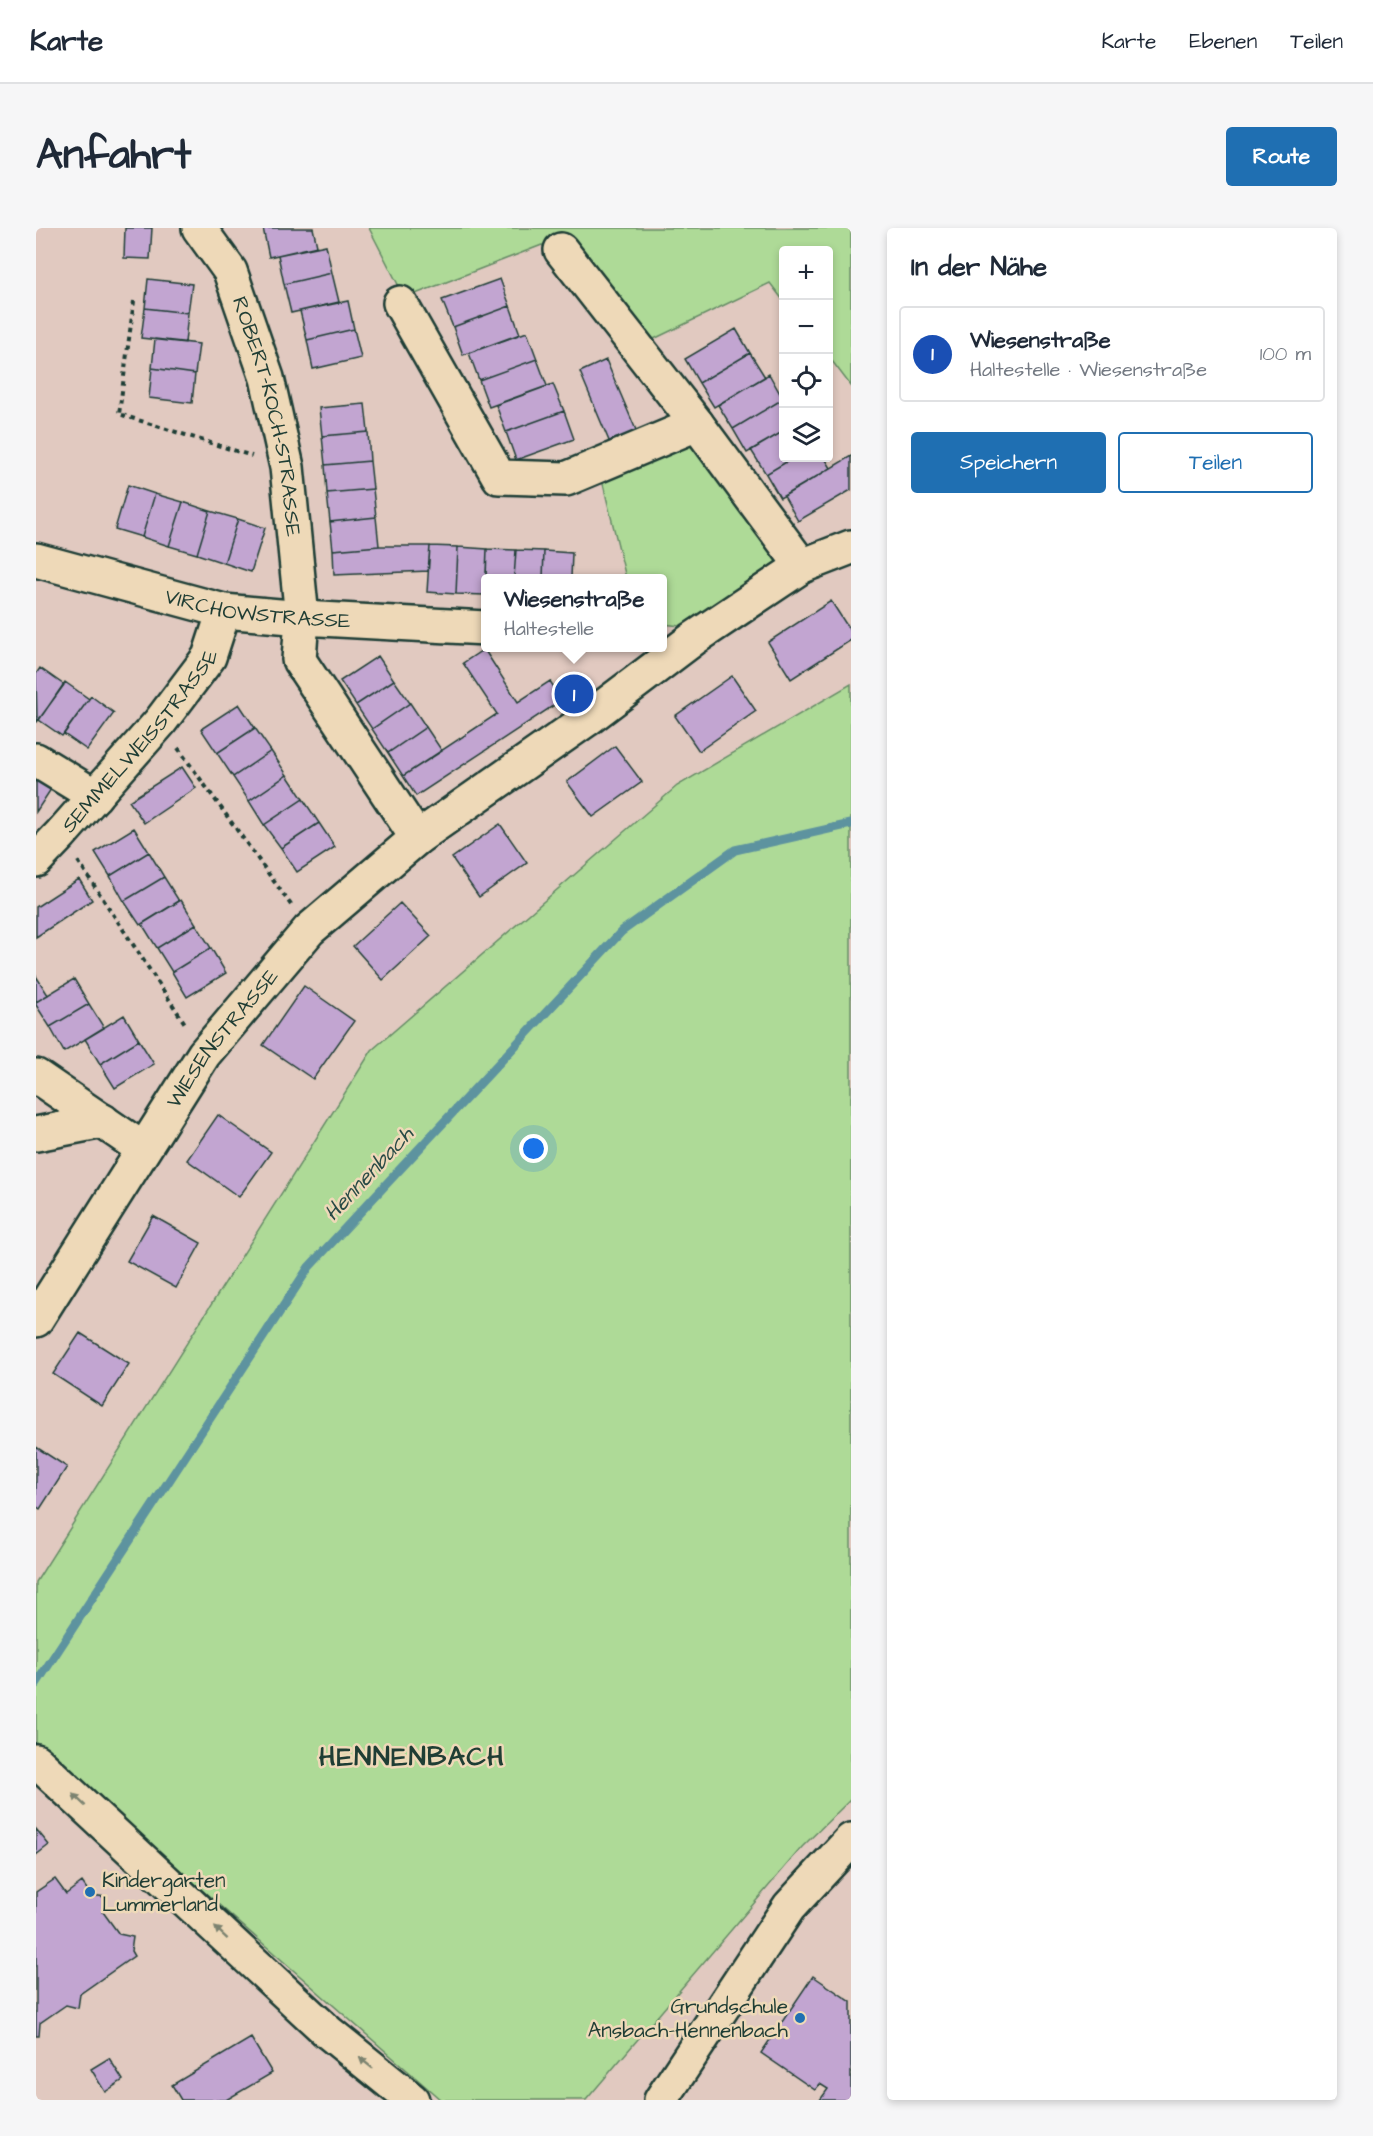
<!DOCTYPE html>
<html lang="de">
<meta charset="utf-8">
<style>
:root{--surface:#fff;--page:#f6f6f7;--text:#1f2937;--muted:#747a83;--line:#e0e1e3;--accent:#1f6fb2}
body{margin:0;font-family:"Architects Daughter",sans-serif;background:var(--page);color:var(--text)}
.controls{position:absolute;right:18px;top:18px;display:grid;overflow:hidden;border-radius:6px;box-shadow:0 3px 9px #0003}
.controls button{width:54px;height:54px;display:grid;place-items:center;padding:0;border:0;border-bottom:2px solid var(--line);background:var(--surface);color:var(--text);font:30px sans-serif}
.you{position:absolute;left:498px;top:921px;width:21px;height:21px;margin:-15px;border:4px solid #fff;border-radius:50%;background:#1a73e8;box-shadow:0 0 0 9px #1a73e833}
.badge{display:grid;place-items:center;width:39px;height:39px;border-radius:50%;background:var(--accent);color:#fff;font-size:20px;font-weight:700}
.pin{position:absolute;translate:-50% -50%;border:3px solid #fff;box-shadow:0 2px 6px #0006}
.popup{position:absolute;left:445px;top:346px;width:186px;height:78px;box-sizing:border-box;display:grid;place-content:center;border-radius:6px;background:var(--surface);filter:drop-shadow(0 2px 4px #0005);font-size:20px;white-space:nowrap;color:var(--muted)}
.popup b{font-size:22px;color:var(--text)}
.popup::after{content:'';position:absolute;left:50%;top:100%;margin-left:-12px;border:12px solid transparent;border-top-color:var(--surface)}
.list{margin:0;padding:0;list-style:none}
h2{display:flex;justify-content:space-between;align-items:center;height:78px;margin:0;padding:0 24px;font-size:26px}
h2 small{font-size:20px;font-weight:400;color:var(--muted)}
.list li{display:grid;grid-template-columns:39px 1fr auto;gap:18px;align-items:center;box-sizing:border-box;height:96px;margin:0 12px 12px;padding:0 12px;border:2px solid var(--line);border-radius:6px}
.list b{display:block;font-size:22px;white-space:nowrap}
.list p{margin:0;font-size:20px;white-space:nowrap;color:var(--muted)}
.list em{font-size:20px;font-style:normal;color:var(--muted)}
.actions{display:flex;gap:12px;padding:18px 24px}
.actions a{flex:1;padding:14px 0;border:2px solid var(--accent);border-radius:6px;text-align:center;font-size:21px;color:var(--accent)}
.actions .main{background:var(--accent);color:#fff}
.icon{flex:none;width:33px;height:33px;fill:none;stroke:currentColor;stroke-width:2;stroke-linecap:round;stroke-linejoin:round}
.map{position:relative;flex:none;width:815px;height:1872px;overflow:hidden;border-radius:6px}
header{display:flex;align-items:center;gap:36px;box-sizing:border-box;height:84px;padding:0 30px;background:var(--surface);border-bottom:2px solid var(--line)}
header strong{font-size:28px}
nav{display:flex;gap:33px;margin-inline-start:auto;font-size:21px}
.intro{display:flex;align-items:center;justify-content:space-between;box-sizing:border-box;height:144px;padding:0 36px}
h1{margin:0;font-size:42px}
.button{padding:15px 27px;border-radius:6px;background:var(--accent);color:#fff;font-size:21px;font-weight:700}
main{display:flex;gap:36px;padding:0 36px}
aside{flex:1;background:var(--surface);border-radius:6px;box-shadow:0 3px 9px #0003}
.map>svg:first-child{display:block}
.green{fill:#aeda97;stroke:#668c66;stroke-width:1.5}
.lines{fill:none;stroke-linecap:round;stroke-linejoin:round}
.stream{stroke:#5d939f;stroke-width:9}
.building{fill:#c2a5d1;stroke:#1f3d34;stroke-width:1.5}
.minor-casing{stroke:#1f3d34;stroke-width:38}
.path{stroke:#1f3d34;stroke-width:4;stroke-dasharray:4.5 4.5;stroke-linecap:butt}
.minor{stroke:#eed9b8;stroke-width:33}
.oneway{fill:#7c836f}
.poi-dot{fill:#1f6fb2;stroke:#eed9b8;stroke-width:2}
.labels{text-anchor:middle;dominant-baseline:central;stroke-width:5;stroke-linejoin:round;paint-order:stroke}
.street-label{font-size:21px;fill:#1f3d34;stroke:#eed9b8}
.poi-label{font-size:21px;fill:#1f3d34;stroke:#eed9b8;text-anchor:start}
.water-label{font-size:22px;font-style:italic;fill:#294b46;stroke:#eed9b8}
.district-label{font-size:27px;font-weight:bold;letter-spacing:1.5px;fill:#1f3d34;stroke:#eed9b8}
</style>
<header>
<strong>Karte</strong>
<nav><a>Karte</a><a>Ebenen</a><a>Teilen</a></nav>
</header>
<div class="intro"><h1>Anfahrt</h1><a class="button">Route</a></div>
<main>
<div class="map">
<svg width="815" height="1872" viewBox="0 0 815 1872">
<rect width="100%" height="100%" fill="#e1c9c0"/>
<filter id="ink" filterUnits="userSpaceOnUse"><feTurbulence type="fractalNoise" baseFrequency=".0167" numOctaves="2"/><feDisplacementMap in="SourceGraphic" scale="12" xChannelSelector="R" yChannelSelector="G"/><feConvolveMatrix kernelMatrix="1 2 1 2 8 2 1 2 1" color-interpolation-filters="sRGB"/></filter>
<g filter="url(#ink)">
<!-- green -->
<path class="green" d="M333 0H815V158L793 129 792 22H748L747 72 734 55 595 122 506 17 369 70Z
M653 209 757 330 654 399 627 396 626 350H590L566 252Z
M815 456V1571L766 1619 550 1872H405L0 1516V1354L336 822 641 558Z"/>
<g class="lines">
<!-- stream -->
<path class="stream" d="M0 1456 273 1039 586 703 699 622 815 596"/>
</g>
<!-- building -->
<path class="building" d="M89 0H116L114 31 88 30Z
M227 0H277L281 18 233 29Z
M290 17 296 45 248 56 242 27Z
M296 45 303 74 255 85 248 56Z
M112 51 156 56 152 85 109 80Z
M464 51 474 78 417 99 406 72Z
M312 73 318 101 271 112 264 83Z
M474 78 484 106 427 127 417 99Z
M109 80 152 85 149 115 105 110Z
M318 101 325 130 277 141 271 112Z
M700 101 714 125 663 155 649 131Z
M491 104 501 131 443 152 433 125Z
M119 111 163 116 159 146 116 140Z
M714 125 729 149 678 179 663 155Z
M501 131 511 158 453 179 443 152Z
M570 132 603 209 576 220 544 144Z
M116 140 159 146 156 175 113 170Z
M733 146 747 171 697 201 682 177Z
M517 156 528 183 470 204 460 177Z
M747 171 748 203 711 225 697 201Z
M329 176 332 204 286 208 283 180Z
M528 183 538 211 480 232 470 204Z
M748 203V230H757L730 246 715 222Z
M332 204 334 233 289 237 286 208Z
M815 228V262L762 293 748 268Z
M757 230H789L795 240 744 270 730 246Z
M334 233 337 261 291 265 289 237Z
M92 257 119 266 106 309 79 301Z
M337 261 340 289 294 294 291 265Z
M119 266 147 274 133 318 106 309Z
M147 274 174 283 161 326 133 318Z
M174 283 202 291 188 335 161 326Z
M340 289 343 318 297 322 294 294Z
M202 291 229 300 215 344 188 335Z
M343 318H394L392 343 298 347 297 322Z
M394 318 422 319 420 366 391 364Z
M422 319 451 321 449 367 420 366Z
M451 321 480 322 478 350H450Z
M480 322 508 323 507 350H478Z
M508 323 536 325 535 350H507Z
M795 373 815 404V412L755 451 732 414Z
M448 421 482 474 514 453 526 472 380 568 367 548 461 486 427 435Z
M342 428 358 452 320 477 304 453Z
M4 440 28 457 1 494 0 446Z
M696 448 720 483 663 523 639 488Z
M358 452 374 475 336 501 320 477Z
M29 454 53 471 26 508 3 492Z
M55 468 78 485 51 522 28 506Z
M374 475 390 499 352 525 336 501Z
M203 476 219 500 181 525 165 501Z
M390 499 406 523 367 548 352 525Z
M219 500 235 523 197 549 181 525Z
M579 518 606 554 557 589 531 554Z
M235 523 251 547 213 573 197 549Z
M146 539 160 560 108 595 93 573Z
M0 542 19 555 0 584Z
M251 547 267 571 228 597 213 573Z
M267 571 283 595 245 620 228 597Z
M283 595 299 619 261 644 245 620Z
M464 596 491 635 443 669 416 630Z
M98 600 113 624 74 648 59 624Z
M113 624 128 649 88 673 74 648Z
M128 649 143 673 104 697 88 673Z
M43 651 56 672 0 709V679Z
M145 672 160 696 121 720 106 696Z
M364 675 395 708 347 752 317 718Z
M160 696 175 720 136 744 121 720Z
M175 720 190 745 151 769 136 744Z
M0 748 12 767 0 774Z
M38 751 53 776 14 799 0 777V774Z
M268 758 318 793 277 851 227 817Z
M53 776 68 800 28 824 14 799Z
M88 787 103 812 64 836 49 811Z
M103 812 118 836 79 860 64 836Z
M182 887 235 924 203 969 151 932Z
M117 988 165 1015 140 1060 91 1033Z
M44 1105 93 1136 66 1178 17 1146Z
M0 1219 31 1239 4 1281 0 1278Z
M0 1601 13 1617 0 1627Z
M19 1651 30 1666 46 1654 55 1667 70 1669 67 1684 83 1706 97 1709 95 1723 98 1728 44 1766 42 1780 30 1777 4 1795 3 1808H0V1664Z
M777 1748 815 1774V1872H784L792 1861 784 1856 779 1862 725 1825Z
M215 1810 236 1845 190 1872H145L136 1857Z
M73 1830 87 1852 69 1864 55 1841Z"/>
<g class="lines">
<defs>
<g id="minor">
<path id="s1" d="M163 0 194 43 231 150 251 239 266 390 263 432 381 610"/>
<path d="M525 22 661 196 766 338"/>
<path d="M364 75 463 249 530 251 661 196"/>
<path id="s2" d="M0 332 188 383 266 390 450 400"/>
<path d="M0 532 59 568"/>
<path id="s3" d="M0 632 25 606 124 494 173 429 188 383"/>
<path d="M0 848 107 921"/>
<path d="M0 906 67 893"/>
<path id="s4" d="M0 1092 168 826 273 702 381 610 550 492 657 411 766 338 815 319"/>
<path d="M0 1533 292 1804 376 1872"/>
<path d="M625 1872 753 1679 815 1612"/>
</g>
</defs>
<!-- minor casing -->
<use href="#minor" class="minor-casing"/>
<!-- path -->
<path class="path" d="M98 73 83 186 216 228
M142 520 255 677
M42 633 150 797"/>
<!-- minor -->
<use href="#minor" class="minor"/>
</g>
<!-- one-way arrows -->
<defs><path id="oneway-solid" d="M-6-.8H1V-3.2L6.5 0L1 3.2V.8H-6Z" transform="scale(1.5)"/></defs>
<g class="oneway">
<use href="#oneway-solid" transform="translate(43 1572) rotate(-137)"/>
<use href="#oneway-solid" transform="translate(185 1705) rotate(-137)"/>
<use href="#oneway-solid" transform="translate(330 1835) rotate(-141)"/>
</g>
</g>
<!-- markers -->
<g class="poi-dot">
<circle cx="54" cy="1664" r="6"/>
<circle cx="764" cy="1790" r="6"/>
</g>
<g class="labels">
<!-- street labels -->
<g class="street-label">
<text stroke="none"><textPath href="#s1" startOffset="204">ROBERT-KOCH-STRASSE</textPath></text>
<text stroke="none"><textPath href="#s2" startOffset="228">VIRCHOWSTRASSE</textPath></text>
<text stroke="none"><textPath href="#s3" startOffset="158">SEMMELWEISSTRASSE</textPath></text>
<text stroke="none"><textPath href="#s4" startOffset="338">WIESENSTRASSE</textPath></text>
</g>
<!-- poi labels -->
<g class="poi-label">
<text x="66" y="1652">Kindergarten<tspan x="66" dy="24">Lummerland</tspan></text>
<text x="752" y="1778" text-anchor="end">Grundschule<tspan x="752" dy="24">Ansbach-Hennenbach</tspan></text>
</g>
<!-- water labels -->
<g class="water-label">
<text transform="translate(333 946) rotate(-47)">Hennenbach</text>
</g>
<!-- district labels -->
<g class="district-label">
<text x="376" y="1529">HENNENBACH</text>
</g>
</g>
</svg>
<div class="controls">
<button>+</button>
<button>−</button>
<button><svg class="icon" aria-label="locate" viewBox="0 0 24 24"><circle cx="12" cy="12" r="6"/><path d="M12 2v4M12 18v4M2 12h4M18 12h4"/></svg></button>
<button><svg class="icon" aria-label="layers" viewBox="0 0 24 24"><path d="M12 4l9 5-9 5-9-5zM3 14l9 5 9-5"/></svg></button>
</div>
<div class="you"></div>
<div class="pin badge" style="left:538px;top:466px;background:#1a4fb4">1</div>
<div class="popup"><b>Wiesenstraße</b>Haltestelle</div>
</div>
<aside>
<h2>In der Nähe<small></small></h2>
<ul class="list">
<li><span class="badge" style="background:#1a4fb4">1</span><div><b>Wiesenstraße</b><p>Haltestelle · Wiesenstraße</p></div><em>100 m</em></li>
</ul>
<div class="actions"><a class="main">Speichern</a><a>Teilen</a></div>
</aside>
</main>
